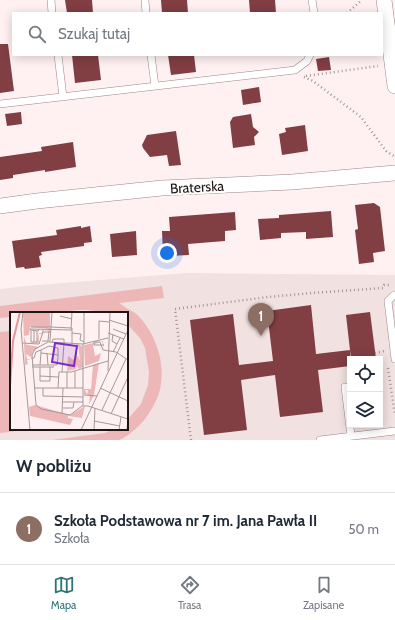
<!DOCTYPE html>
<html lang="pl">
<meta charset="utf-8">
<style>
:root{--surface:#fff;--page:#f2f2f3;--text:#1f2937;--muted:#747a83;--line:#e0e1e3;--accent:#2c7677}
body{margin:0;font-family:Cabin,sans-serif;background:var(--page);color:var(--text)}
.controls{position:absolute;right:12px;bottom:12px;display:grid;overflow:hidden;border-radius:0px;box-shadow:0 2px 10px #0003}
.controls button{width:36px;height:36px;display:grid;place-items:center;padding:0;border:0;border-bottom:1px solid var(--line);background:var(--surface);color:var(--text);font:20px sans-serif}
.you{position:absolute;left:167px;top:253px;width:14px;height:14px;margin:-10px;border:3px solid #fff;border-radius:50%;background:#1a73e8;box-shadow:0 0 0 6px #1a73e833}
.badge{display:grid;place-items:center;width:26px;height:26px;border-radius:50%;background:var(--accent);color:#fff;font-size:13px;font-weight:700}
.pin{position:absolute;translate:-50% -33px;filter:drop-shadow(0 1px 2px #0008)}
.pin::after{content:'';position:absolute;top:21px;width:14px;height:12px;background:inherit;clip-path:polygon(0 0,100% 0,50% 100%)}
.list{margin:0;padding:0;list-style:none}
h2{display:flex;justify-content:space-between;align-items:center;height:52px;margin:0;padding:0 16px;font-size:17px}
h2 small{font-size:13px;font-weight:400;color:var(--muted)}
.list li{display:grid;grid-template-columns:26px 1fr auto;gap:12px;align-items:center;box-sizing:border-box;height:72px;padding:0 16px;border-top:1px solid var(--line)}
.list b{display:block;font-size:15px;white-space:nowrap}
.list p{margin:0;font-size:13px;white-space:nowrap;color:var(--muted)}
.list em{font-size:13px;font-style:normal;color:var(--muted)}
.icon{flex:none;width:22px;height:22px;fill:none;stroke:currentColor;stroke-width:2;stroke-linecap:round;stroke-linejoin:round}
.map{position:relative;flex:none;width:395px;height:440px;overflow:hidden}
.search{position:absolute;background:var(--surface);box-shadow:0 2px 10px #0003;left:12px;right:12px;top:12px;height:44px;display:flex;align-items:center;gap:10px;box-sizing:border-box;padding:0 14px;border-radius:0px;color:var(--muted);font-size:15px}
.sheet{height:124px;background:var(--surface)}
nav{display:flex;justify-content:space-around;align-items:center;box-sizing:border-box;height:56px;border-top:1px solid var(--line);background:var(--surface);font-size:11px;color:var(--muted)}
nav a{display:grid;justify-items:center;gap:2px}
nav .on{color:var(--accent)}
.map>svg:first-child{display:block}
.built{fill:#f1e1e1;fill-rule:evenodd}
.green{fill:#edb7b8}
.building{fill:#813e43}
.lines{fill:none;stroke-linecap:round;stroke-linejoin:round}
.lane-casing{stroke:#a28485;stroke-width:8}
.street-casing{stroke:#a28485;stroke-width:16}
.path{stroke:#a39697;stroke-width:2.5;stroke-dasharray:1 3;stroke-linecap:butt}
.lane{stroke:#fff;stroke-width:7}
.street{stroke:#fff;stroke-width:15}
.labels{text-anchor:middle;dominant-baseline:central;stroke-width:4;stroke-linejoin:round;paint-order:stroke}
.street-label{font-size:14px;fill:#201516;stroke:#fff}
.inset-river{fill:none;stroke:#e4979a;stroke-width:2}
.inset-road{fill:none;stroke:#a6999a;stroke-width:1}
.view{fill:#7b2cbf;fill-opacity:0.15;stroke:#7b2cbf;stroke-width:2}
.inset-edge{fill:none;stroke:#201516;stroke-width:2}
</style>
<div class="map">
<svg width="395" height="440" viewBox="0 0 395 440">
<rect width="100%" height="100%" fill="#fff1f2"/>
<!-- built -->
<path class="built" d="M186 273 395 275V440H0V289L26 286ZM11 313H127V429H11ZM350 359H380V425H350Z"/>
<!-- green -->
<path class="green" d="M162 286 164 298 119 303C124 307 130 310 135 313 153 328 165 359 161 383 160 395 154 406 147 416 142 424 128 437 119 440 114 440 106 440 101 440 84 440 68 440 52 440L105 433 113 429H127V420L141 404 148 385 149 372 145 348 140 338 127 324V313H106L88 310H79L48 313H11V317L0 318V306Z
M11 331V429H34L0 433V332Z"/>
<!-- building -->
<path class="building" d="M65 0H92L93 13H67Z
M161 0H187L188 13H162Z
M249 0H275L276 13H250Z
M0 44H8L14 91 0 93Z
M72 55H98L101 80 75 83Z
M168 55H194L196 72 171 75Z
M329 57 331 70 318 71 316 59Z
M259 87 261 102 243 105 241 90Z
M21 112 22 124 7 126 5 114Z
M251 114 253 127 259 132 254 137 255 145 233 148 230 122 233 117Z
M305 125 308 151 282 155 279 134 286 132 285 128Z
M176 131 181 165 169 166 167 155 150 157 143 148 142 145 147 135Z
M73 142 76 167 45 172V170L13 175V178L0 180V157L42 151 41 147Z
M374 203 380 207 385 251 373 253 374 262 359 264 355 230 358 229 355 205Z
M331 211 333 237 306 239V232L281 233V238L260 240 258 219 279 218V215Z
M235 212 236 230 225 231V241L188 244 189 255 168 256 167 253 163 254 162 231H170L169 217Z
M81 226V228L90 226 92 242 84 243V246L41 252 42 255 39 256 41 267 25 269 24 267 16 268 12 241 57 235 56 230Z
M136 231 137 255 112 257 110 234Z
M311 305 316 354 350 350V366L318 370 323 412 280 417 275 375 241 380 247 430 204 435 190 320 233 314 239 365 273 361 267 311Z
M370 312 376 359H351L346 315Z"/>
<g class="lines">
<defs>
<path id="lane" d="M51 0 52 13
M145 0 146 13
M312 0 314 13
M58 55 63 97
M151 55 155 86
M0 104 295 70 307 61 310 55
M395 295 393 296 388 301 395 359
M345 387 351 436
M320 440 395 431"/>
<path id="street" d="M384 0 395 86
M0 206 37 201 162 188 292 182 395 173"/>
</defs>
<!-- lane casing -->
<use href="#lane" class="lane-casing"/>
<!-- street casing -->
<use href="#street" class="street-casing"/>
<!-- path -->
<path class="path" d="M347 13 362 0
M306 76 378 66
M304 77 313 81 361 117 386 151 394 156
M375 353 384 351
M388 368 395 415
M191 440 175 309 268 297 312 293 383 288 384 285H389"/>
<!-- lane -->
<use href="#lane" class="lane"/>
<!-- street -->
<use href="#street" class="street"/>
</g>
<g class="labels">
<!-- street labels -->
<g class="street-label">
<text transform="translate(197 187) rotate(-3)">Braterska</text>
</g>
</g>
<!-- overview -->
<g transform="translate(10 312)">
<rect width="118" height="118" fill="#fff1f2"/>
<path d="M13 0H40V15H36L41 16 40 19 34 18 33 22H29V31L18 30H27L29 21H32V18L39 17 20 15 19 23 14 24 16 31H14ZM92 29 83 33 85 44 91 41 89 49 75 54 74 33 93 29 94 37ZM14 32 29 35 23 39 21 45 16 42 17 47H21L17 48 18 52 15 53ZM68 32 72 34 73 55 69 57 67 54 66 57 57 59 58 44 65 49 66 44H68L70 49ZM89 51 84 83 80 91 79 92 80 83H77L78 78H75L77 82 74 83V77H81L83 53ZM25 93 60 103 75 94 72 106 58 104V106L63 107 60 113 20 104 19 95Z" fill="#edb7b8"/>
<path class="inset-river" d="M0 74 3 29 10 0"/>
<path class="inset-road" d="M13 0 11 17 20 118M42 0 40 29 25 37 22 43 26 93 31 97 60 103 72 94H78L118 107M50 4 62 7M99 8 118 14M21 15H41M41 15 62 16V32M30 17 28 19 20 18V17L62 18M61 17 62 0M103 17 116 22M21 19V30H24V19M62 21 71 22 70 28 74 30M98 21 114 27M103 22 102 29 107 32M89 27V9L99 10M32 29H38L39 19M24 30H27V19M39 30 73 32 98 26M12 31 29 32M42 31 43 27H54V31M29 32 33 20H41M73 32V94M74 32V0M94 33H91L90 30H84V33H91L93 38 106 40 118 48M103 40 110 26M37 41 38 53M66 44 67 32M21 46H24L26 40 31 38M22 53H47L48 45V36L39 34 31 38V41L48 43M30 53 31 41M22 55H44M30 55V69H40V55M98 59 100 0M52 60 54 31M30 64 48 65M24 76H73M33 76V84L73 85M48 76 49 60H61L98 49M57 76V60M65 76V59M90 76 118 89M74 83 87 84M53 90H73M53 96H63L64 90M92 98 116 47M52 101 53 76M101 102 118 65M84 109 110 114M71 118 118 18M84 118 85 96M109 118 111 105M117 118 118 104"/>
<path class="view" d="M45 31 67 34 64 54 42 50Z"/>
<rect width="118" height="118" class="inset-edge"/>
</g>
</svg>
<div class="controls">
<button><svg class="icon" aria-label="locate" viewBox="0 0 24 24"><circle cx="12" cy="12" r="6"/><path d="M12 2v4M12 18v4M2 12h4M18 12h4"/></svg></button>
<button><svg class="icon" aria-label="layers" viewBox="0 0 24 24"><path d="M12 4l9 5-9 5-9-5zM3 14l9 5 9-5"/></svg></button>
</div>
<div class="you"></div>
<div class="pin badge" style="left:261px;top:336px;background:#8d6e63">1</div>
<div class="search"><svg class="icon" aria-label="search" viewBox="0 0 24 24"><circle cx="10" cy="10" r="6"/><path d="M15 15l6 6"/></svg>Szukaj tutaj</div>
</div>
<section class="sheet">
<h2>W pobliżu<small></small></h2>
<ul class="list">
<li><span class="badge" style="background:#8d6e63">1</span><div><b>Szkoła Podstawowa nr 7 im. Jana Pawła II</b><p>Szkoła</p></div><em>50 m</em></li>
</ul>
</section>
<nav>
<a class="on"><svg class="icon" aria-label="map" viewBox="0 0 24 24"><path d="M3 6l6-2 6 2 6-2v14l-6 2-6-2-6 2zM9 4v14M15 6v14"/></svg>Mapa</a>
<a><svg class="icon" aria-label="directions" viewBox="0 0 24 24"><path d="M12 3l9 9-9 9-9-9zM9 14v-3h6M13 9l2 2-2 2"/></svg>Trasa</a>
<a><svg class="icon" aria-label="saved" viewBox="0 0 24 24"><path d="M7 4h10v16l-5-4-5 4z"/></svg>Zapisane</a>
</nav>
